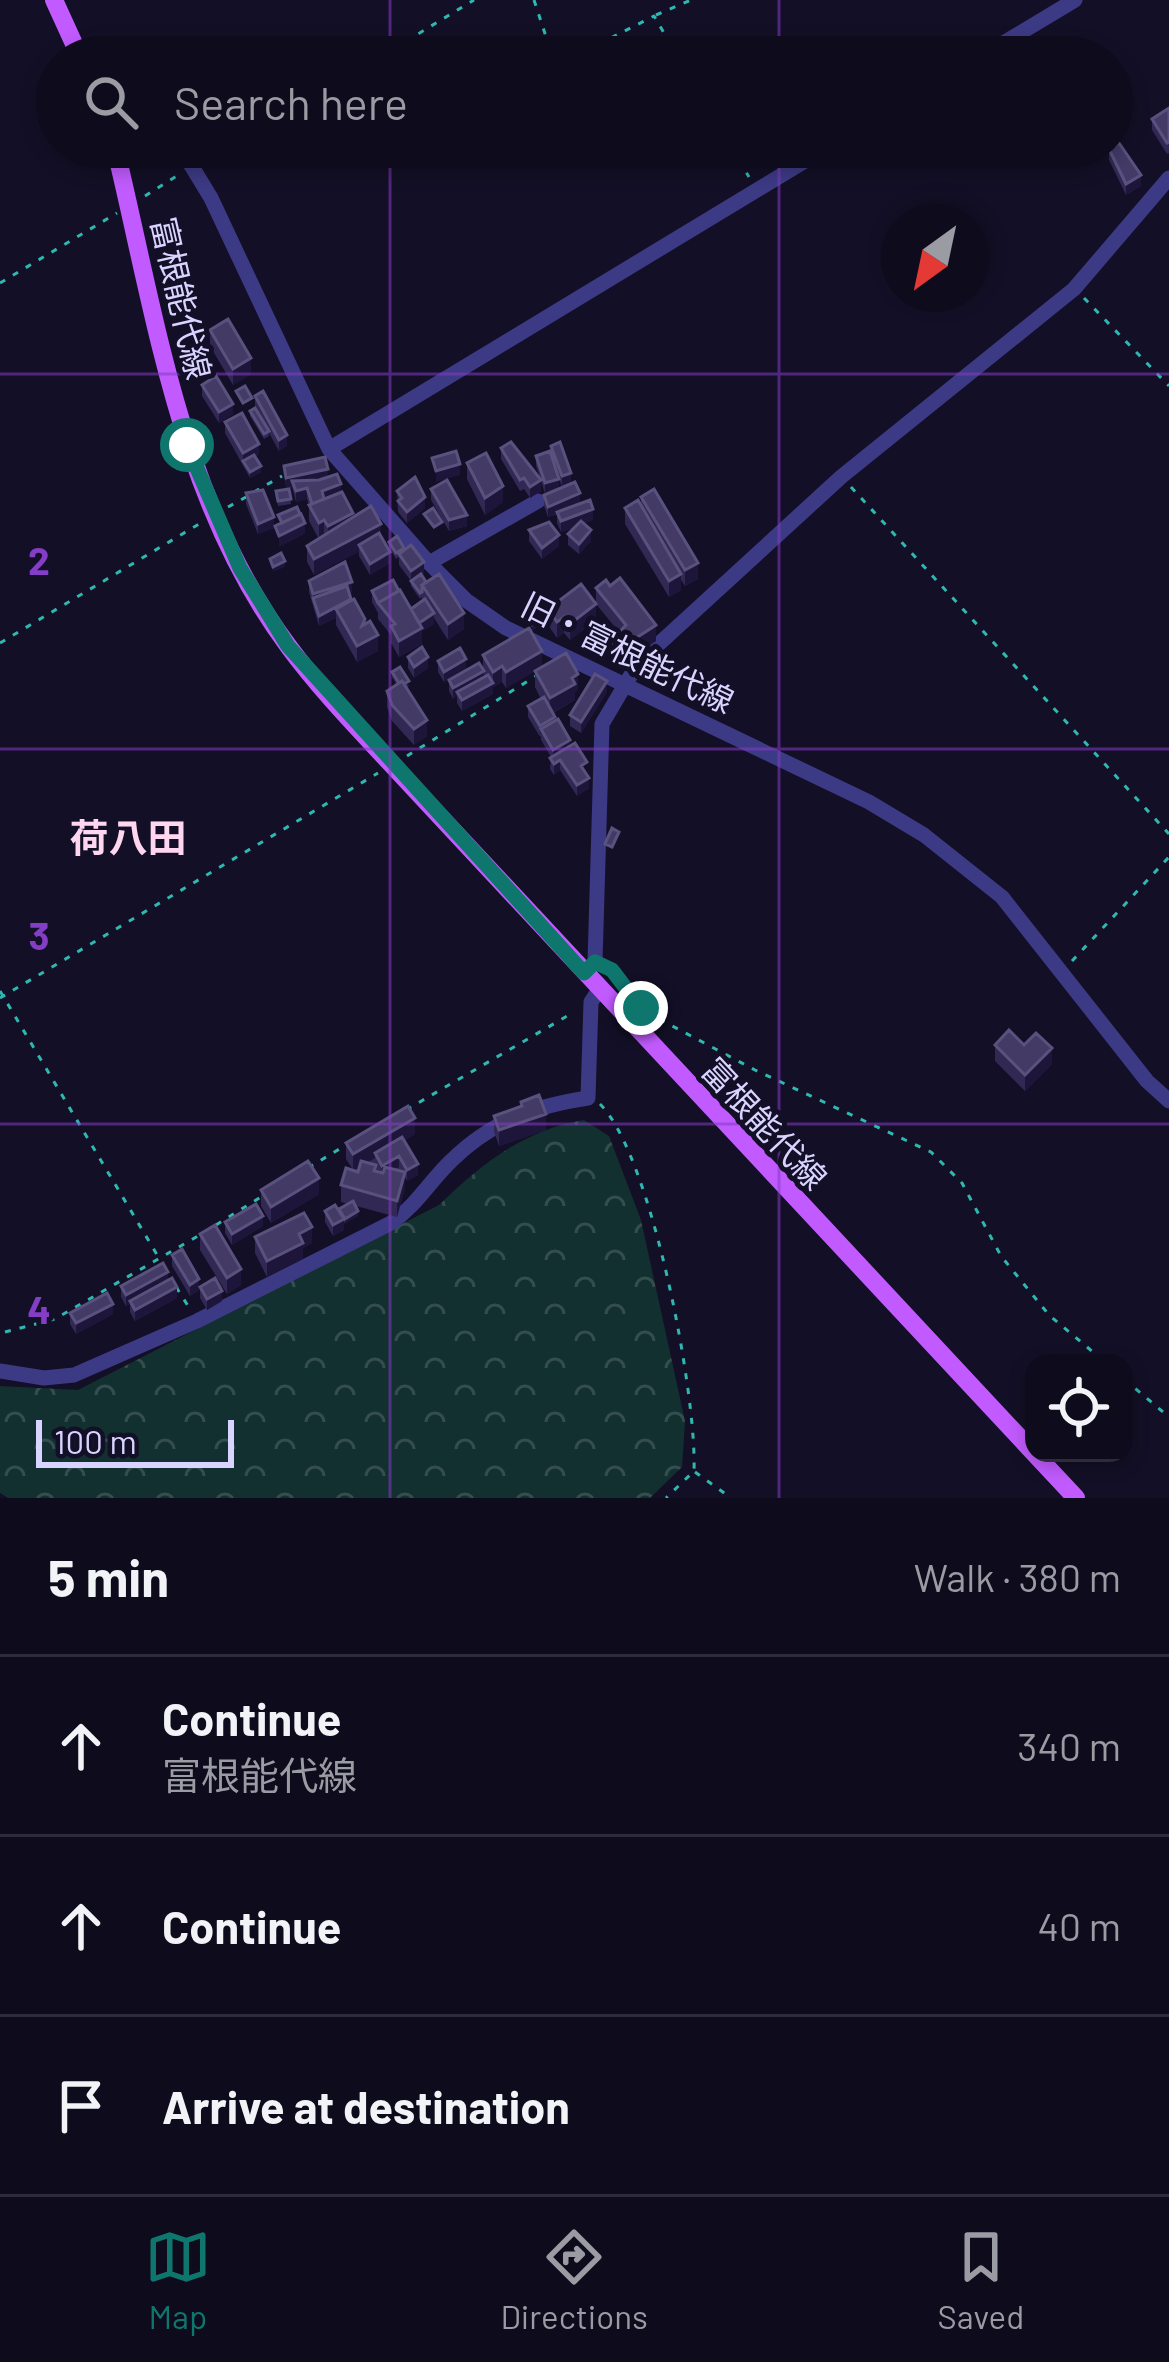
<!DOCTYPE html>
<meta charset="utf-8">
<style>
:root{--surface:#0e0b1c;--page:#1c1929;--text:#f1f3f6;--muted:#9b9ba3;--line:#2e2b3b;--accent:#0f766e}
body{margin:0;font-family:Barlow,"Noto Sans JP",sans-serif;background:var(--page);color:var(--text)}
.controls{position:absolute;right:36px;bottom:36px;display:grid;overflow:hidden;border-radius:24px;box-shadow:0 6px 18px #0003}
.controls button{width:108px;height:108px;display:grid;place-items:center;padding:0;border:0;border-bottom:3px solid var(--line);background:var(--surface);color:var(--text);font:60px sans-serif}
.compass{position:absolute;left:881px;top:204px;width:108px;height:108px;border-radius:50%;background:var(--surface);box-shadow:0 6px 18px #0003;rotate:213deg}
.scale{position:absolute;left:36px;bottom:30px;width:198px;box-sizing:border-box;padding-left:12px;border:6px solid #d9d4ff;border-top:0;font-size:33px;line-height:42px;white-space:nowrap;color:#d9d4ff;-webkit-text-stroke:9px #130f26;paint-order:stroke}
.stop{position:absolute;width:36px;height:36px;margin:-27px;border:9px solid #0f766e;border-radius:50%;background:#fff}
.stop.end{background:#0f766e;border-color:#fff;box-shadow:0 3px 12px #0008}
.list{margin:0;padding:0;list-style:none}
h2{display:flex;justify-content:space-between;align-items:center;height:156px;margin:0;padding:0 48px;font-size:51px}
h2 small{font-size:39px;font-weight:400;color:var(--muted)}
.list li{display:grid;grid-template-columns:78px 1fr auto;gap:36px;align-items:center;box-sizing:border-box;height:180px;padding:0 48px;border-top:3px solid var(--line)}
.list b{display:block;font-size:45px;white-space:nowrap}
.list p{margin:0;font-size:39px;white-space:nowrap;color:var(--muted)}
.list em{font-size:39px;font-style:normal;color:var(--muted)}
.icon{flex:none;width:66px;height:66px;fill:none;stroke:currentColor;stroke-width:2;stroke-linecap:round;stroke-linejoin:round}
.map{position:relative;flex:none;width:1169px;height:1498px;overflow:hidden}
.search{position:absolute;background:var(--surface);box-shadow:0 6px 18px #0003;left:36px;right:36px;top:36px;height:132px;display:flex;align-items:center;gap:30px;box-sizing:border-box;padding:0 42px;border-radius:66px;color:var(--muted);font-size:45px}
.sheet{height:696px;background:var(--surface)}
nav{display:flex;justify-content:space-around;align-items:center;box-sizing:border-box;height:168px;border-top:3px solid var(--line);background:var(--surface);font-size:33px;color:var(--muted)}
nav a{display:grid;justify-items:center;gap:6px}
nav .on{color:var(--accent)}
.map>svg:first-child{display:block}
.forest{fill:url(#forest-crowns)}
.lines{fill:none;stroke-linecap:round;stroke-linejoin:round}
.path{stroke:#2fb8b0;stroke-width:3;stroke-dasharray:6 9;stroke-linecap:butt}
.minor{stroke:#3d3a85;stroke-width:15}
.major{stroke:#c25bff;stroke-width:18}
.wall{fill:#312854}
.shaded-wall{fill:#1d163a}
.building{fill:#433a66;stroke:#5a527e;stroke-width:3}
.route{stroke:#0f766e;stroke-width:15}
.grid{fill:none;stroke:#843dc5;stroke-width:3;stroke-opacity:0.55}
.labels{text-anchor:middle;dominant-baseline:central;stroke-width:10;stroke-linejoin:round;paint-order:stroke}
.street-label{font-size:33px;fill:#d9d4ff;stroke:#130f26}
.quarter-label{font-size:39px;font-weight:bold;fill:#ffd6f0;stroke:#130f26}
.grid-label{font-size:39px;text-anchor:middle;font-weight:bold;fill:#843dc5;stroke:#130f26;stroke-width:10;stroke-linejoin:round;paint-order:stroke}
</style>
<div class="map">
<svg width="1169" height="1498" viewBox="0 0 1169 1498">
<defs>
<pattern id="forest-crowns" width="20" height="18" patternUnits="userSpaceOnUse" patternTransform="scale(3)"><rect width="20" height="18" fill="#12302f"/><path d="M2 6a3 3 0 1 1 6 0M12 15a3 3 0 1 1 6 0" fill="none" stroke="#344d4e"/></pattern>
</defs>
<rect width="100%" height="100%" fill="#130f26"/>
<!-- forest -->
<path class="forest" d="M584 1120 609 1136 641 1220 685 1421 682 1467 650 1498H8L0 1493V1386L78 1390 439 1205C481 1164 524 1130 584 1120Z"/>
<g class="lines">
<!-- path -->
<path class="path" d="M534 0 552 55 605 41 654 16 678 57
M656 15 691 0
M380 57 474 0
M731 147 749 177
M207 158 226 147
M145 196 178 175
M0 283 117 213
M1084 298 1169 386
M851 487 1169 834
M254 492 282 476
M228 507 246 497
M0 643 199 524
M407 756 536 676
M1072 961 1169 857
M0 991 159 1258
M0 998 378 773
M646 1012 755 1070 931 1152 962 1183 1001 1256 1049 1315 1106 1363
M600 1104C652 1156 697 1395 694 1471L666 1498
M406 1110 574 1012
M308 1168 346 1145
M216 1225 264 1195
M176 1287 190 1309
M5 1332 55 1319 203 1233
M1124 1379 1169 1417
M695 1472 731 1498"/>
<!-- minor -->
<path class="minor" d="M980 57 1075 0
M180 147 211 198 329 449 429 563 467 601 506 628 869 802 924 835 1002 897 1147 1081 1169 1101
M329 449 828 147
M429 563 538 501
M584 973 595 962 602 724 638 663 841 477 1074 289 1169 178
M0 1371 44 1378 74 1375 197 1321 391 1223C417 1205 429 1182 451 1161 490 1122 534 1106 588 1098L591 1002 599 990"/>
<!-- major -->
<path class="major" d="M54 0 80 57
M115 147C156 317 181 503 289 647 320 689 357 727 392 765L1076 1498"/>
</g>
<!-- wall -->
<path class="wall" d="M1169 108V153L1167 154 1152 130V119Z
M1109 149 1141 186 1126 195 1109 160Z
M210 330 251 374 233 385 210 346Z
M202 385 233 414 219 423 202 396Z
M255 396 287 446 279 451 269 433V436L264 439 250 416V411L255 408Z
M225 422 259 454 255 457 261 472 250 478 225 433Z
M551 446 571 483 562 487 554 465 559 489 580 504 593 520 584 523 591 541 579 554 568 545V534L575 527 561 532 557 523V514L548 517 544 506V495L555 490 545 494 541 481V491L530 498 524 489 520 491 501 459V448L541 480 536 466V456L551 455Z
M467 463 503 502 485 515 467 479Z
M284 466 328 477 341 493 353 518 381 536 390 563 370 575 359 556V551L314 575 307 562V546L319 539 309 521V506L307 499 296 502 292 487 286 489Z
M289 489 291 504 278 506 276 496Z
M431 489 467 526 449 531 431 500Z
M397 491 425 508 407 523 398 512Z
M246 493 274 528 258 534 246 504Z
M641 497 698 579 685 586 681 580V590L669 597 625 524V508L641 506Z
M529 530 559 546 542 559 529 541Z
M389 542 404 548 424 573 421 575 464 629 448 640 434 618V624L422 631V644L399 657 391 643V635L378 619V613L372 602V591L411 609 422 601V597L420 599 411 586V581L399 565V557L396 559 389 547Z
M309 581 352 592 349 593 351 600 365 623 378 651 357 662 336 625V618L319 626 309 592Z
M596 588 656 641 619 665 612 656V640L619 632 596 604Z
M548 609 596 620 570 640 564 633 557 638 548 625Z
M483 655 542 667 578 690 575 692V700L553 713 555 721 587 773 589 788 577 796 560 770 554 775 550 769 551 757 541 740V736L540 737 528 717V706L541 699 535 687V671L506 688 502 682 493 687V694L462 711 457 703V696L453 699 449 691V680L483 669Z
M408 657 428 668 414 678 408 668Z
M438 661 466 670 444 682 438 672Z
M392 672 409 686 406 688 427 736 414 745 392 721 387 707V691L396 684 392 677Z
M607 692 581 733 570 726V715Z
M995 1045H1024L1052 1064 1025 1091 995 1061Z
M521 1102 546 1130 499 1146 494 1132V1116L521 1106Z
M415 1134 404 1141 418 1175 407 1181 405 1177V1188L397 1217 356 1206 358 1216 344 1223V1230L333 1236 325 1222V1211H339L349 1204 341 1202V1185L353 1170 346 1159V1143Z
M261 1190 319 1194 271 1223 261 1206Z
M225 1222 263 1226 232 1245 225 1233Z
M200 1234 241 1285 227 1294 200 1250Z
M255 1237 312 1243 303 1248V1259L267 1277 255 1253Z
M172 1255 199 1290 190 1296 172 1266Z
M168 1280 177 1298 135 1321 130 1312V1304L126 1306 121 1297V1286Z
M200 1287 222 1301 207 1310 200 1298Z
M70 1313 113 1314 76 1334 70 1324Z"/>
<!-- shaded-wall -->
<path class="shaded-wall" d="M1141 175V186L1126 195V184Z
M251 358V374L233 385V369Z
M233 404V414L219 423V412Z
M287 435V446L279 451V440Z
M259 444V454L243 464V453Z
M460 464V475L436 482V471Z
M261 466V472L250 478V472Z
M328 469V480L292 481V487L286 489V478Z
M571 473V483L562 487V476Z
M559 479V489L545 494V483Z
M541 480V491L530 498V487Z
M341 484V495L313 504 322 491Z
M503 486V502L485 515V498Z
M307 488V499L296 502V491Z
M580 493V504L548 517V507Z
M425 497V508L407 523V512Z
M593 509V520L561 532V521Z
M353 513V529L328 542V526Z
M467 515V526L449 531V520Z
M274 517V528L258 534V524Z
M324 520V536L319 539V523Z
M305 523V534L279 547V536Z
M381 524V540L359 545V552L314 575V559Z
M591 530V541L579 554V544Z
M559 535V546L542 559V548Z
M390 552V563L370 575V564Z
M285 561V567L273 572V567Z
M424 562V573L411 582V571Z
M698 563V579L685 586V570Z
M681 574V590L669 597V581Z
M352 582V592L315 604 313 598V605V594Z
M351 599 336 609V618L319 626V616Z
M596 604V620L570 640V624Z
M434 613V624L422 631V644L399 657V641L419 623Z
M464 613V629L448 640V624Z
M543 617V623L532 631V625Z
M564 617V633L557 638V622Z
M656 625V641L619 665V649Z
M378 635V651L357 662V646Z
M542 651V667L506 688V672Z
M428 657V668L414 678V667Z
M466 659V670L444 682V672Z
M502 666V682L493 688V672Z
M484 671V681L457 692V696L453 699V688Z
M578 674V690L575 692V700L550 714V698Z
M607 681V692L581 733V722Z
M493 683V694L462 711V700Z
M555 717V728L541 729 540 737V726Z
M427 720V736L414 745V729Z
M570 740V751L553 760V750Z
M560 760V770L554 775V764Z
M589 778V788L577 796V785Z
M1052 1048V1064L1025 1091V1075Z
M546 1114V1130L499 1146V1130Z
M415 1118V1134L377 1157 375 1153V1158L353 1171V1154Z
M399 1156V1167L382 1177V1166Z
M418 1164V1175L407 1181V1170Z
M405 1172V1188L397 1217V1201Z
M319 1178V1194L271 1223V1207Z
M358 1211V1216L345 1224V1219Z
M263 1216V1226L232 1245V1234Z
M344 1219V1230L333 1236V1225Z
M312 1227V1243L303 1248V1259L267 1277V1261L299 1234Z
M241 1269V1285L227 1294V1278Z
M168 1272V1283L126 1306V1295Z
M199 1279V1290L190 1296V1285Z
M177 1287V1298L135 1321V1310Z
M222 1291V1301L207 1310V1299Z
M113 1304V1314L76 1334V1323Z"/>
<!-- building -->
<path class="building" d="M1169 108V142L1167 143 1152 119Z
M1119 143 1141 175 1126 184 1109 149Z
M228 319 251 358 233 369 210 330Z
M216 376 233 404 219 412 202 385Z
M245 386 252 398 243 403 236 391Z
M263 391 287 435 279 440 255 396Z
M255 408 269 431 264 434 250 411Z
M242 413 259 444 243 453 225 422Z
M511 442 541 480 530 487 524 478 520 480 501 448Z
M560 442 571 473 562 476 551 446Z
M456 451 460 464 436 471 432 458Z
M550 451 559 479 545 483 536 456Z
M486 453 503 486 485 498 467 463Z
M254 455 261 466 250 472 243 461Z
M325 457 328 469 286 478 284 466Z
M337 474 341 484 322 491 324 499 312 504 307 488 296 491 292 481 319 480Z
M415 477 425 497 407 512 398 501 402 498 397 491Z
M447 480 467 515 449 520 431 489Z
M575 482 580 493 548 507 544 495Z
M289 489 291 499 278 501 276 491Z
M654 489 698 563 685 570 641 497Z
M263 490 274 517 258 524 246 493Z
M342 492 353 513 328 526 324 520 319 523 309 505Z
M590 500 593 509 561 521 557 512Z
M638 500 681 574 669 581 625 508Z
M371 506 381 524 314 559 307 546Z
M297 507 300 514 282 523 278 515Z
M433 508 442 522 434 527 424 514Z
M301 514 305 523 279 536 275 526Z
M581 521 591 530 579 544 568 534Z
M549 522 559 535 542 548 529 530Z
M379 533 390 552 370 564 359 545Z
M397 536 404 548 396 553 389 542Z
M411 545 424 562 411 571 399 554Z
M281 553 285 561 273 567 270 559Z
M345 562 352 582 313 594 309 581Z
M421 574 426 582 422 585V592L420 593 411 581Z
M439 574 464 613 448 624 422 585Z
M620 578 656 625 619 649 612 640 626 625 596 588 606 580 610 586Z
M393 580 399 591 378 603 372 591Z
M581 584 596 604 570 624 564 617 557 622 548 609Z
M347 586 351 599 319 616 313 598Z
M400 590 422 628 399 641 391 626 395 624 378 603Z
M354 599 365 619 362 626 370 621 378 635 357 646 336 609Z
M425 599 434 613 419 623 411 609Z
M536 607 543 617 532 625 525 615Z
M529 628 542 651 506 672 502 666 493 672 483 655Z
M422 647 428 657 414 667 408 657Z
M460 648 466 659 444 672 438 661Z
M566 653 578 674 572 678 575 684 550 698 535 671Z
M479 663 484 671 453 688 449 680Z
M400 667 409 681 404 684 402 681 399 683 392 672Z
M595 674 607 681 581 722 570 715Z
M488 675 493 683 462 700 457 692Z
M402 681 427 720 414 729 392 705 387 691Z
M544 697 555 717 540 726 528 706Z
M558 719 570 740 553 750 541 729Z
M575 743 587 762 581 766 589 778 577 785 560 760 554 764 550 758Z
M612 828 619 832 612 847 605 844Z
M1009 1030 1024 1045 1036 1033 1052 1048 1025 1075 995 1045Z
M539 1095 546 1114 499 1130 494 1116 522 1106 521 1102Z
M408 1106 415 1118 353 1154 346 1143Z
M402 1137 418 1164 407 1170 399 1156 382 1166 375 1153Z
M308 1161 319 1178 271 1207 261 1190Z
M361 1161 376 1165 374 1171 383 1173 385 1167 405 1172 397 1201 341 1185 346 1168 358 1172Z
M353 1201 358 1211 345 1219 339 1209Z
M256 1204 263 1216 232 1234 225 1222Z
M335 1205 344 1219 333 1225 325 1211Z
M304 1213 312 1227 299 1234 303 1243 267 1261 255 1237Z
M215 1225 241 1269 227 1278 200 1234Z
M182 1249 199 1279 190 1285 172 1255Z
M163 1263 168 1272 126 1295 121 1286Z
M172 1278 177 1287 135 1310 130 1301Z
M215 1278 222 1291 207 1299 200 1287Z
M107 1293 113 1304 76 1323 70 1313Z"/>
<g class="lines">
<!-- route -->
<path class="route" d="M187 445 240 568 288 646 584 973 595 962 612 970 641 1008"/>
</g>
<!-- grid -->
<path class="grid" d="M390 0V57M779 0V57M390 147V1498M779 147V1498M0 374H1169M0 749H1169M0 1124H1169"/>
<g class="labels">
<!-- street labels -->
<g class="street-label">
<text transform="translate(182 298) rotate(77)">富根能代線</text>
<text transform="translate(628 652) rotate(26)">旧・富根能代線</text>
<text transform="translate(765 1123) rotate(47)">富根能代線</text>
</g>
<!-- quarter labels -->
<g class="quarter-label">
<text x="128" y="836">荷八田</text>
</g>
</g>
<g class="grid-label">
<text x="39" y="575">2</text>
<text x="39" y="950">3</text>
<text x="39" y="1324">4</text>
</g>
</svg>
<div class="controls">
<button><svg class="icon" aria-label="locate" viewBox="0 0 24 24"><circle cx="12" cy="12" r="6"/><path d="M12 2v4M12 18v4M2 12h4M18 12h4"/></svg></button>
</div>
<svg class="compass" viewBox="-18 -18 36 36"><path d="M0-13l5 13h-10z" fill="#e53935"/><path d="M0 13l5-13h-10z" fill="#9b9ba3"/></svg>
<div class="scale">100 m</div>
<div class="stop" style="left:187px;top:445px"></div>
<div class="stop end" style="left:641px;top:1008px"></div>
<div class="search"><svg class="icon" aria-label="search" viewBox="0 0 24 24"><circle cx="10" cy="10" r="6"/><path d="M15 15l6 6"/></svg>Search here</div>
</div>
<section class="sheet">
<h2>5 min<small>Walk · 380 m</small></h2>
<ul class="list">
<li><svg class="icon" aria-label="ahead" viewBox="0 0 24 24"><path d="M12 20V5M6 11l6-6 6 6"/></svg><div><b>Continue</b><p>富根能代線</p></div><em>340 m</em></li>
<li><svg class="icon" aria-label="ahead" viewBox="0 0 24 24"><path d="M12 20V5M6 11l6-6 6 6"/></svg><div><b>Continue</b></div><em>40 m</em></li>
<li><svg class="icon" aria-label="arrive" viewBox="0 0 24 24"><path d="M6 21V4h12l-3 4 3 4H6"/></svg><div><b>Arrive at destination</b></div></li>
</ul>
</section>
<nav>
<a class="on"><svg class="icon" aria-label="map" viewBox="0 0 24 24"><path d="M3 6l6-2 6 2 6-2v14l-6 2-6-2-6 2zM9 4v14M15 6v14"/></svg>Map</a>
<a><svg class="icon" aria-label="directions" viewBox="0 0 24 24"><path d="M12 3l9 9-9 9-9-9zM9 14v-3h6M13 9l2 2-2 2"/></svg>Directions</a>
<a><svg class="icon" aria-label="saved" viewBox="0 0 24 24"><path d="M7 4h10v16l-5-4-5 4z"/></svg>Saved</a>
</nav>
